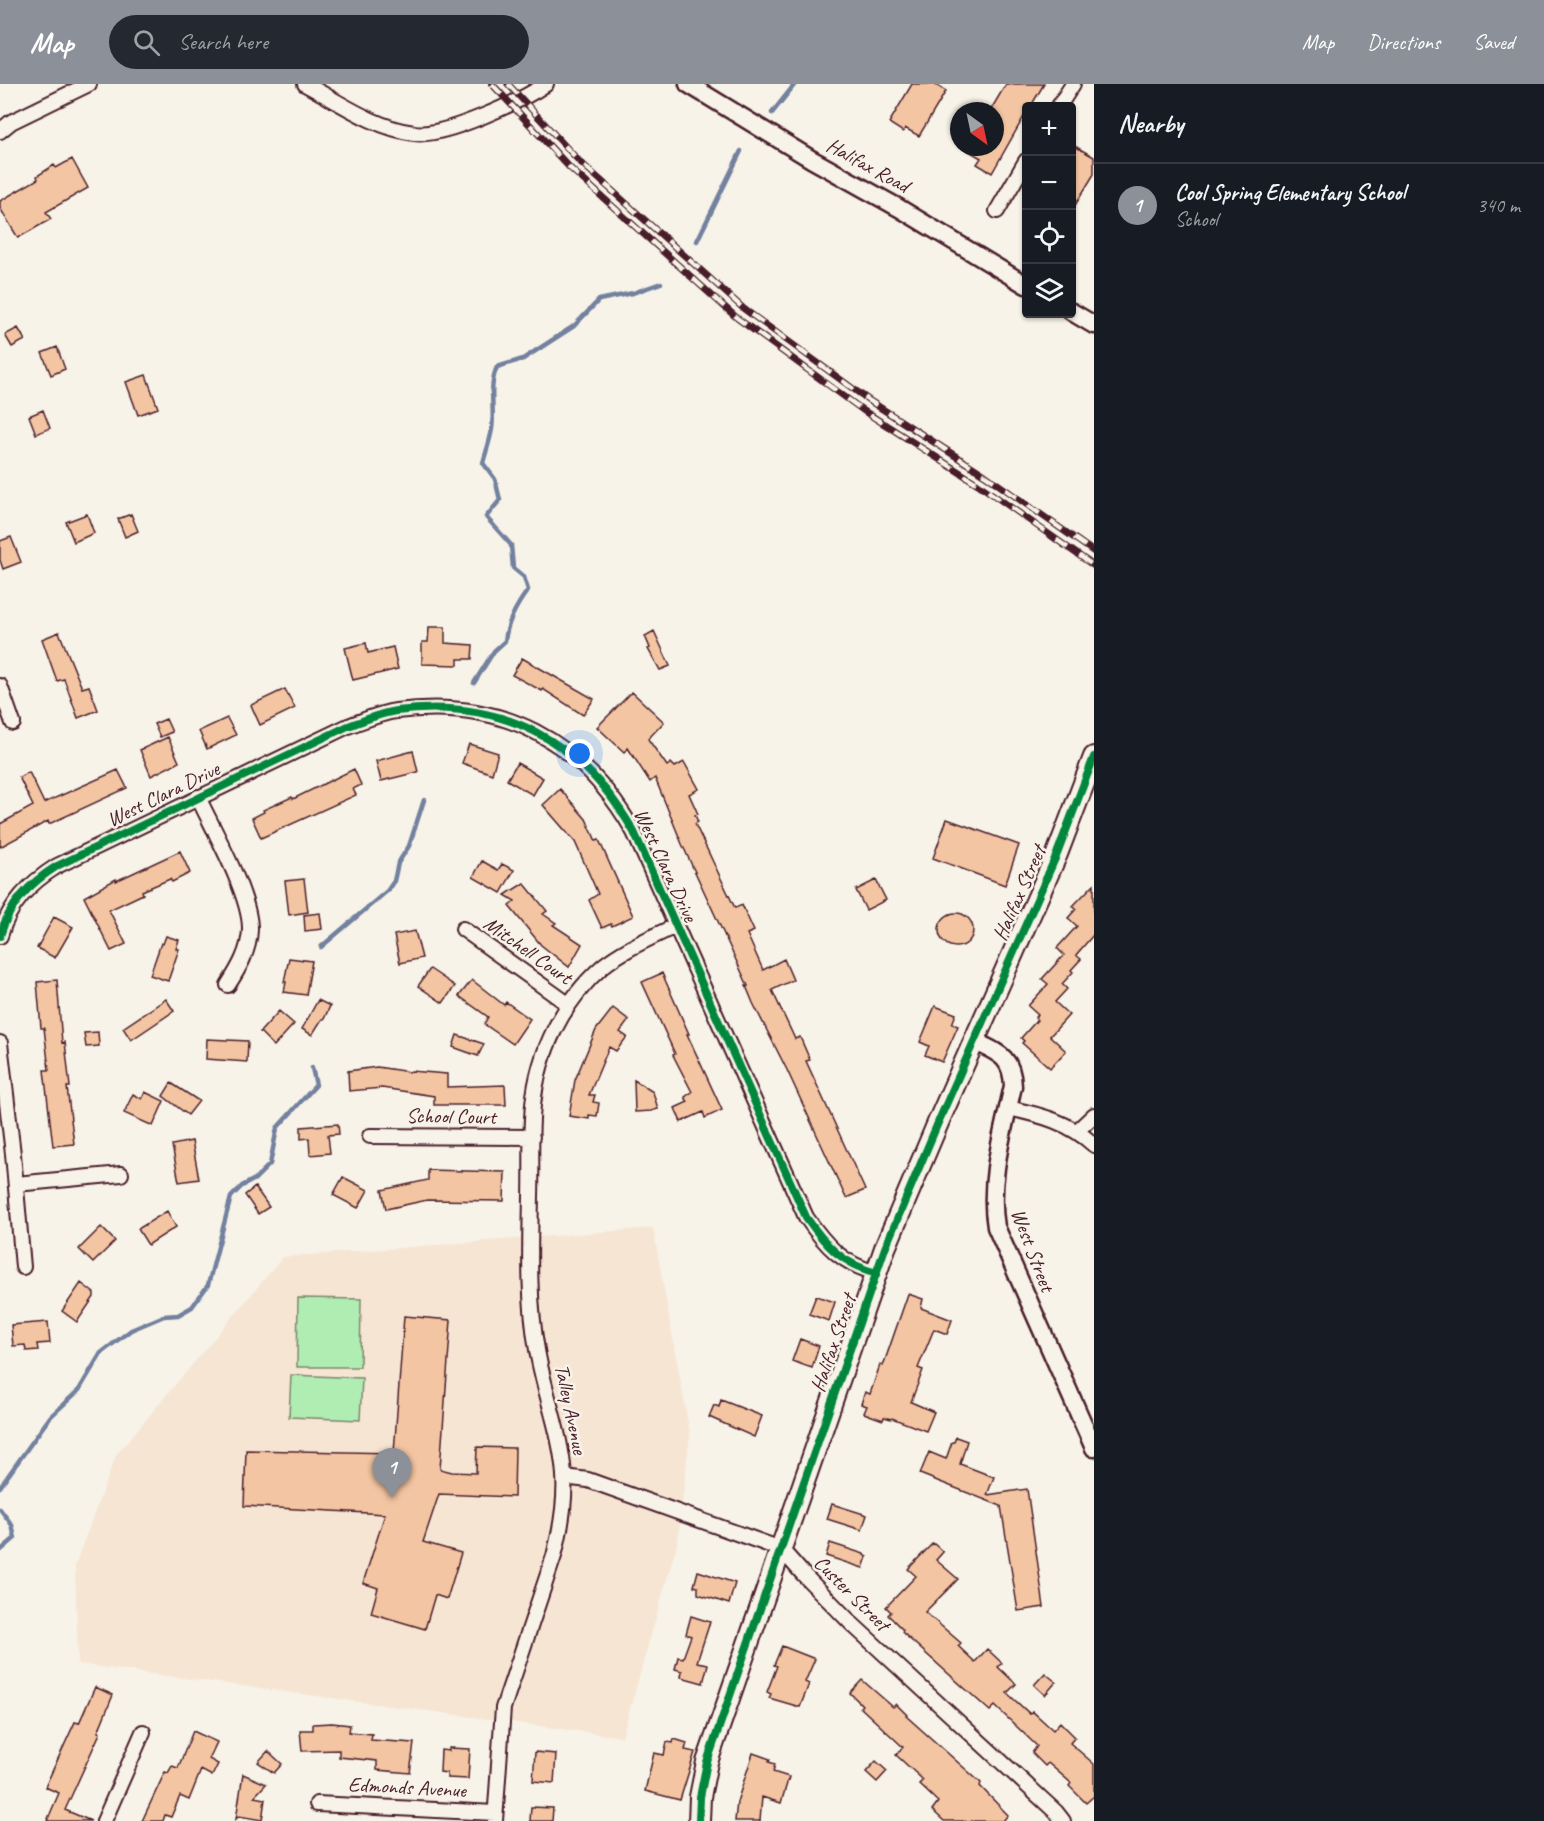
<!DOCTYPE html>
<meta charset="utf-8">
<style>
:root{--surface:#171b24;--page:#242831;--text:#f1f3f6;--muted:#9ea1a6;--line:#363941;--accent:#8c9099}
body{margin:0;font-family:Caveat,sans-serif;background:var(--page);color:var(--text)}
.controls{position:absolute;right:18px;top:18px;display:grid;overflow:hidden;border-radius:6px;box-shadow:0 2px 4px #0004}
.controls button{width:54px;height:54px;display:grid;place-items:center;padding:0;border:0;border-bottom:2px solid var(--line);background:var(--surface);color:var(--text);font:30px sans-serif}
.compass{position:absolute;left:950px;top:18px;width:54px;height:54px;border-radius:50%;background:var(--surface);box-shadow:0 2px 4px #0004;rotate:147deg}
.you{position:absolute;left:580px;top:670px;width:21px;height:21px;margin:-15px;border:4px solid #fff;border-radius:50%;background:#1a73e8;box-shadow:0 0 0 9px #1a73e833}
.badge{display:grid;place-items:center;width:39px;height:39px;border-radius:50%;background:var(--accent);color:#fff;font-size:20px;font-weight:700}
.pin{position:absolute;translate:-50% -50px;filter:drop-shadow(0 2px 3px #0008)}
.pin::after{content:'';position:absolute;top:32px;width:21px;height:18px;background:inherit;clip-path:polygon(0 0,100% 0,50% 100%)}
.list{margin:0;padding:0;list-style:none}
h2{display:flex;justify-content:space-between;align-items:center;height:78px;margin:0;padding:0 24px;font-size:26px}
h2 small{font-size:20px;font-weight:400;color:var(--muted)}
.list li{display:grid;grid-template-columns:39px 1fr auto;gap:18px;align-items:center;box-sizing:border-box;height:84px;padding:0 24px;border-top:2px solid var(--line)}
.list b{display:block;font-size:22px;white-space:nowrap}
.list p{margin:0;font-size:20px;white-space:nowrap;color:var(--muted)}
.list em{font-size:20px;font-style:normal;color:var(--muted)}
.icon{flex:none;width:33px;height:33px;fill:none;stroke:currentColor;stroke-width:2;stroke-linecap:round;stroke-linejoin:round}
.map{position:relative;flex:none;width:1094px;height:1737px;overflow:hidden}
header{display:flex;align-items:center;gap:36px;box-sizing:border-box;height:84px;padding:0 30px;background:var(--accent);color:#fff}
header strong{font-size:28px}
nav{display:flex;gap:33px;margin-inline-start:auto;font-size:21px}
.search{width:420px;height:54px;background:var(--page);display:flex;align-items:center;gap:15px;box-sizing:border-box;padding:0 21px;border-radius:33px;color:var(--muted);font-size:22px}
main{display:flex}
aside{flex:1;background:var(--surface)}
.map>svg:first-child{display:block}
.built{fill:#f6e5d3}
.green{fill:#b0edb2;stroke:#7d866e;stroke-width:1.5}
.lines{fill:none;stroke-linecap:round;stroke-linejoin:round}
.stream{stroke:#73819f;stroke-width:4.5}
.building{fill:#f3c5a2;stroke:#4a1f2b;stroke-width:1.5}
.minor-casing{stroke:#4a1f2b;stroke-width:18}
.tertiary-casing{stroke:#4a1f2b;stroke-width:21}
.secondary-casing{stroke:#4a1f2b;stroke-width:24}
.minor{stroke:#f7f3e8;stroke-width:14}
.tertiary{stroke:#f7f3e8;stroke-width:16}
.secondary{stroke:#f7f3e8;stroke-width:20}
.rail-casing{stroke:#4a1f2b;stroke-width:7}
.rail{stroke:#f7f3e8;stroke-width:4.5;stroke-dasharray:14;stroke-linecap:butt}
.cycleway-casing{stroke:#f7f3e8;stroke-width:11}
.cycleway{stroke:#00873e;stroke-width:8}
.labels{text-anchor:middle;dominant-baseline:central;stroke-width:5;stroke-linejoin:round;paint-order:stroke}
.street-label{font-size:21px;fill:#4a1f2b;stroke:#f7f3e8}
</style>
<header>
<strong>Map</strong>
<div class="search"><svg class="icon" aria-label="search" viewBox="0 0 24 24"><circle cx="10" cy="10" r="6"/><path d="M15 15l6 6"/></svg>Search here</div>
<nav><a>Map</a><a>Directions</a><a>Saved</a></nav>
</header>
<main>
<div class="map">
<svg width="1094" height="1737" viewBox="0 0 1094 1737">
<rect width="100%" height="100%" fill="#f7f3e8"/>
<filter id="ink" filterUnits="userSpaceOnUse"><feTurbulence type="fractalNoise" baseFrequency=".0167" numOctaves="2"/><feDisplacementMap in="SourceGraphic" scale="12" xChannelSelector="R" yChannelSelector="G"/><feConvolveMatrix kernelMatrix="1 2 1 2 8 2 1 2 1" color-interpolation-filters="sRGB"/></filter>
<g filter="url(#ink)">
<!-- built -->
<path class="built" d="M653 1144 690 1350 678 1456 622 1653 78 1580 75 1481 116 1371 283 1173Z"/>
<!-- green -->
<path class="green" d="M298 1214 361 1215 360 1283H297Z
M291 1291 362 1294 360 1336 289 1333Z"/>
<g class="lines">
<!-- stream -->
<path class="stream" d="M772 29 795 0
M697 157 741 67
M474 599 494 567 505 557C507 538 516 522 528 506L524 493 513 484 511 461 486 433 500 416 495 395 483 379C486 368 490 357 492 345 495 325 488 302 497 283L523 275 574 242 599 216 633 209 661 199
M321 863 387 807 394 797 398 779 409 762 424 716
M0 1403 50 1333 79 1306 101 1269 131 1246 164 1232 178 1231 192 1223 208 1201 231 1113 242 1102 255 1095 270 1080 277 1044 316 1001 312 984
M0 1425 12 1441 15 1454 0 1467"/>
</g>
<!-- building -->
<path class="building" d="M912 0H934L946 7 919 52 905 44 903 48 889 39Z
M1006 0H1044L1031 22H1026V29L992 89 977 80 981 74 962 63H995V27H990Z
M1071 60 1094 73V90L1071 128Z
M72 75 88 104 46 128 51 135 18 154 0 124V117L38 95 37 92 54 81 56 84Z
M18 244 25 256 12 263 5 251Z
M57 263 65 285 51 291 42 269Z
M146 291 158 324 138 331 126 298Z
M43 326 50 344 36 350 29 332Z
M87 430 94 449 74 458 66 438Z
M131 430 138 447 125 453 118 435Z
M11 453 21 478 3 485 0 476V457Z
M429 543H445V559L473 561 472 575H458V581L422 580V558H428Z
M654 547 670 582 660 586 648 565 650 564 645 552Z
M59 548 82 604 89 602 98 626 78 634 64 595 57 597 42 555Z
M366 559 368 569 393 563 398 585 353 596 345 564Z
M522 574 594 615 583 631 543 605 542 607 512 591Z
M285 605 295 624 260 641 251 621Z
M632 608 664 638 648 655 667 682 671 679 675 683 684 678 699 705 689 710 698 730 695 731 698 738 695 740 735 824 742 821 754 847 747 850 763 886 784 875 793 896 772 906 795 955 800 953 810 976 806 977 865 1106 846 1114 787 986 753 919 746 902H748L682 760 655 694 650 698 628 664 624 668 597 643Z
M227 634 236 651 207 665 199 647Z
M166 635 172 648 160 653 154 640Z
M168 653 179 678 151 692 140 666Z
M469 660 498 669 492 690 462 679Z
M413 667 418 688 381 697 376 677Z
M517 679 543 694 533 711 507 696Z
M354 685 361 701 353 705 356 711 261 754 252 734 264 728 263 726 292 713 293 715Z
M118 686 127 704 49 740 48 737 0 763V740L33 722 19 693 29 688 44 719Z
M560 705 586 735 596 757 599 756 633 832 612 842 611 840 602 844 589 816 598 810 575 758 543 721Z
M947 735 1019 761 1005 801 933 774Z
M180 767 190 789 172 798 170 795 142 807 143 810 109 826 126 860 111 867 84 813 116 795V797Z
M482 777 498 786 502 780 514 786 501 809 473 793Z
M304 795 308 828 289 831 285 797Z
M876 796 886 816 866 826 856 806Z
M524 799 547 827 543 830 556 839 553 841 582 860 569 883 541 861 509 822 515 817 505 811Z
M1094 800V850L1076 871 1081 875 1071 886 1073 888 1062 900 1067 905 1055 918 1069 931 1050 952 1066 967 1050 984 1022 959 1024 957 1021 954 1037 936 1035 934 1038 931 1028 922 1048 900 1042 895 1064 871 1057 864 1077 842 1068 834 1076 825 1073 822Z
M320 829 322 845 305 847 304 831Z
M939 846a17 17 0 1 1 34 0a17 17 0 1 1-34 0Z
M54 833 73 843 55 874 37 864Z
M415 847 422 874 400 879 394 851Z
M166 852 179 856 176 865H179L168 897 150 891 161 859 163 860Z
M289 874 312 877 306 911 284 908 286 898H284Z
M430 885 455 902 443 919 418 902Z
M662 889 689 950H687L722 1026 705 1034 703 1028 681 1038 675 1024 688 1018 685 1013 692 1008 673 971 675 970 642 898Z
M57 896 62 959 65 958 70 1003H67L74 1060 53 1062 44 986H49L44 944H41L37 898Z
M472 896 504 921 506 918 530 935 513 960 484 940 488 933 459 912Z
M166 915 174 927 131 956 123 944Z
M318 916 330 922 324 935H322L312 951 302 945Z
M935 922 956 930 952 940 958 942 942 978 925 971 929 962 920 958Z
M613 924 629 936 620 948 627 953 616 967 609 963 589 1011H595L593 1018 599 1019 597 1032 589 1031V1035L569 1032 575 996 596 946Z
M279 927 294 940 274 962 260 948Z
M98 948 99 962 86 963 84 949Z
M457 951 484 960 478 972 453 963Z
M207 955 248 957 247 978 206 975Z
M377 983 410 988 411 987 447 990V1003L505 1001 506 1021H434V1012L382 1004 349 1007 348 987Z
M634 996 653 1008 658 1025 651 1027 635 1028Z
M171 999 199 1017 188 1031 163 1012Z
M145 1008 164 1017 153 1042 124 1029 133 1010 142 1015Z
M338 1040 339 1050 328 1051 330 1069 310 1071 309 1054 301 1055V1043Z
M192 1057 199 1095 179 1098 172 1061Z
M428 1086 505 1088 504 1117 427 1116 386 1125 382 1106 428 1096Z
M343 1093 368 1106 358 1124 333 1111Z
M255 1103 269 1123 258 1130 245 1111Z
M167 1127 176 1143 148 1161 138 1145Z
M101 1143 115 1157 93 1179 79 1165Z
M81 1199 94 1209V1213L77 1238 62 1227Z
M908 1210 923 1215 921 1224 952 1236 947 1250 934 1245 918 1284 923 1286 911 1318 934 1328 926 1347 892 1334 891 1335 884 1333 883 1336 864 1329 867 1322 861 1320 865 1308 870 1310 880 1281 883 1282Z
M816 1212 835 1218 829 1237 809 1230Z
M404 1232 451 1236 440 1385 452 1388 476 1389 477 1363 515 1364 514 1413 439 1410 423 1458 461 1469 447 1515 435 1511 425 1545 371 1529 378 1504 363 1499 385 1430 244 1422 246 1366 394 1369Z
M48 1238 50 1259 37 1260 38 1266 26 1267 25 1261 13 1262 11 1241Z
M800 1255 819 1262 812 1284 792 1277Z
M721 1316 762 1332 754 1353 709 1333 714 1321 719 1323Z
M956 1353 967 1357 960 1380 994 1393 987 1411 1027 1405 1044 1523 1018 1527 1001 1422 920 1390 929 1368 946 1375 952 1358H954Z
M832 1420 867 1431 862 1446 827 1435Z
M830 1459 864 1470V1471L867 1473 863 1484 826 1472Z
M933 1459 943 1468 936 1476 958 1495 925 1528 961 1559 958 1562 975 1578 987 1565 1002 1579 998 1583 1016 1600 1007 1609 1030 1630 1032 1627 1053 1646 1060 1638 1075 1653 1070 1659 1094 1680V1712L1086 1719 1069 1702 1071 1699 1048 1679 1045 1682 1032 1669 1037 1662 995 1622 990 1627 902 1548 903 1546 888 1531 891 1528 886 1523 916 1492 908 1485Z
M698 1487 735 1499 729 1520 698 1510V1503L694 1502Z
M691 1532 710 1538 697 1578 708 1580 703 1599 681 1593 682 1587 675 1585 678 1573 683 1574 691 1552 686 1550Z
M782 1562 815 1575 805 1598 809 1600 800 1623 769 1614 771 1610 767 1608 777 1582 774 1581Z
M1045 1589 1056 1598 1045 1611 1034 1601Z
M862 1596 893 1623 896 1620 907 1631 906 1632 981 1699 980 1702 1008 1731 1003 1737H944L932 1726 938 1718 919 1700 923 1696 921 1694 896 1671 903 1663 860 1623 862 1621 850 1609Z
M95 1603 113 1611 98 1648 100 1649 65 1726 91 1737H47L59 1709 45 1703 75 1638 79 1639Z
M332 1639 350 1641 349 1648 372 1650 371 1656 414 1659 410 1689 377 1686V1677L339 1673V1666L302 1667 300 1646H313V1640Z
M193 1647 217 1658 209 1675 218 1680 212 1692 201 1686 189 1716 180 1712 171 1733 165 1731 163 1737H142L165 1688 168 1689 172 1682 178 1684Z
M674 1655 687 1659 685 1666 695 1668 680 1716 645 1707 654 1669 664 1671 667 1658 673 1659Z
M449 1664 470 1665 468 1695 447 1694V1689L440 1688 441 1666 449 1667Z
M268 1667 282 1680 274 1689 258 1678Z
M535 1668 556 1670 554 1699 533 1697Z
M753 1669 770 1675 769 1678 775 1680 773 1688 789 1693 781 1719 762 1713 760 1737H735L737 1718Z
M876 1677 887 1687 877 1698 866 1688Z
M243 1690 266 1700 254 1713 265 1715 262 1736 239 1732 236 1735Z
M531 1723 553 1724 552 1737H530Z"/>
<g class="lines">
<defs>
<path id="minor" d="M305 0C339 18 375 44 414 49 443 54 521 17 546 0
M1059 22 1073 0
M0 47 11 38 89 0
M997 127 1026 77
M0 602 13 639
M198 713C213 745 251 812 250 846 249 867 239 884 228 901
M463 845 568 920
M0 852C9 820 30 799 57 782L348 642C363 637 380 629 396 627 502 613 582 656 634 748L806 1133C826 1162 842 1180 877 1189
M0 959 13 1070 23 1183
M1008 1024C1041 1031 1069 1038 1094 1061
M1077 1047 1094 1031
M370 1052 532 1053
M16 1100 121 1090
M564 1393 588 1396 781 1465 803 1490 852 1540 1056 1728 1063 1737
M317 1720 495 1729
M104 1737 143 1648
M495 1737 503 1624 554 1472C561 1445 566 1419 564 1391 561 1349 544 1308 537 1266 528 1216 530 1163 531 1112 532 1082 530 1051 533 1021 538 968 563 917 603 882 624 865 651 854 675 842"/>
<path id="tertiary" d="M688 0 811 75 899 124 1026 201
M1072 228 1094 241
M974 957C998 969 1012 972 1013 1002 1003 1048 988 1097 996 1143L1094 1364"/>
<path id="secondary" d="M699 1737 700 1713 707 1678 885 1164 940 1034 1057 770 1094 673"/>
</defs>
<!-- minor casing -->
<use href="#minor" class="minor-casing"/>
<!-- tertiary casing -->
<use href="#tertiary" class="tertiary-casing"/>
<!-- secondary casing -->
<use href="#secondary" class="secondary-casing"/>
<!-- minor -->
<use href="#minor" class="minor"/>
<!-- tertiary -->
<use href="#tertiary" class="tertiary"/>
<!-- secondary -->
<use href="#secondary" class="secondary"/>
<defs>
<path id="rail" d="M492 0 570 84 737 234 864 327 978 400 1094 482
M508 0 578 76 744 225 870 317 985 391 1094 468"/>
</defs>
<!-- rail casing -->
<use href="#rail" class="rail-casing"/>
<!-- rail -->
<use href="#rail" class="rail"/>
<defs>
<path id="cycleway" d="M0 852C9 820 30 799 57 782L348 642C363 637 380 629 396 627 502 613 582 656 634 748L806 1133C826 1162 842 1180 877 1189
M699 1737 700 1713 707 1678 885 1164 940 1034 1057 770 1094 673"/>
</defs>
<!-- cycleway casing -->
<use href="#cycleway" class="cycleway-casing"/>
<!-- cycleway -->
<use href="#cycleway" class="cycleway"/>
</g>
</g>
<g class="labels">
<!-- street labels -->
<g class="street-label">
<text transform="translate(868 81) rotate(29)">Halifax Road</text>
<text transform="translate(163 710) rotate(-26)">West Clara Drive</text>
<text transform="translate(666 781) rotate(65)">West Clara Drive</text>
<text transform="translate(1019 809) rotate(-66)">Halifax Street</text>
<text transform="translate(528 866) rotate(35)">Mitchell Court</text>
<text transform="translate(451 1032) rotate(1)">School Court</text>
<text transform="translate(1033 1166) rotate(69)">West Street</text>
<text transform="translate(833 1259) rotate(-71)">Halifax Street</text>
<text transform="translate(571 1325) rotate(78)">Talley Avenue</text>
<text transform="translate(852 1509) rotate(45)">Custer Street</text>
<text transform="translate(407 1703) rotate(3)">Edmonds Avenue</text>
</g>
</g>
</svg>
<div class="controls">
<button>+</button>
<button>−</button>
<button><svg class="icon" aria-label="locate" viewBox="0 0 24 24"><circle cx="12" cy="12" r="6"/><path d="M12 2v4M12 18v4M2 12h4M18 12h4"/></svg></button>
<button><svg class="icon" aria-label="layers" viewBox="0 0 24 24"><path d="M12 4l9 5-9 5-9-5zM3 14l9 5 9-5"/></svg></button>
</div>
<svg class="compass" viewBox="-18 -18 36 36"><path d="M0-13l5 13h-10z" fill="#e53935"/><path d="M0 13l5-13h-10z" fill="#9ea1a6"/></svg>
<div class="you"></div>
<div class="pin badge" style="left:392px;top:1414px">1</div>
</div>
<aside>
<h2>Nearby<small></small></h2>
<ul class="list">
<li><span class="badge">1</span><div><b>Cool Spring Elementary School</b><p>School</p></div><em>340 m</em></li>
</ul>
</aside>
</main>
